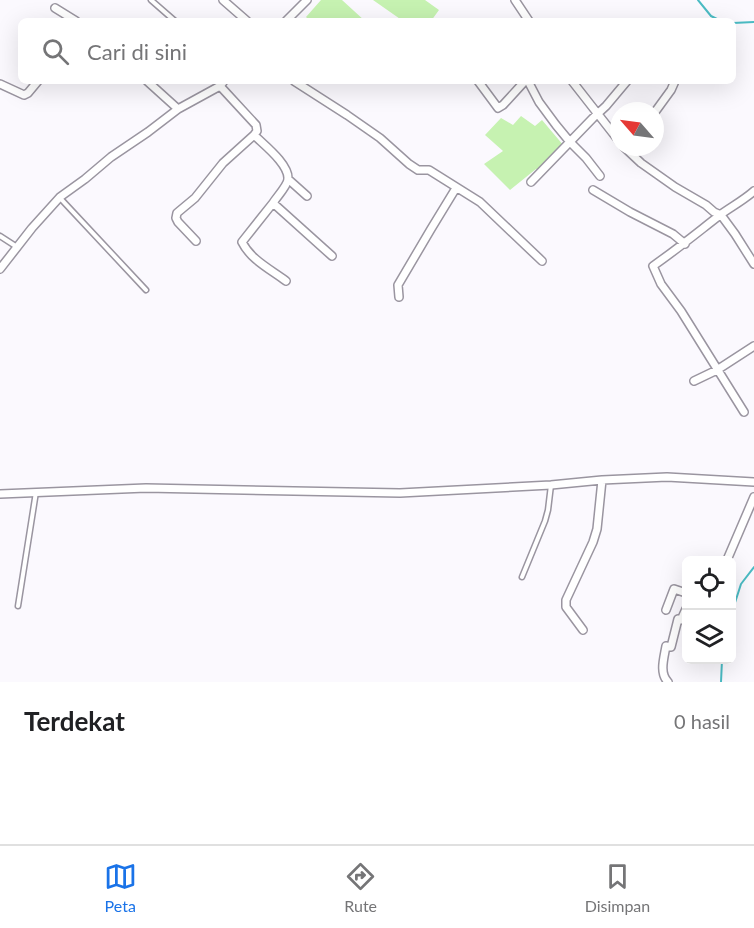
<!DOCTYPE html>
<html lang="id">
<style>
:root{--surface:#fff;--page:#f2f2f2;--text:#202124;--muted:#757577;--line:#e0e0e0;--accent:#1a73e8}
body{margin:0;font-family:Lato,sans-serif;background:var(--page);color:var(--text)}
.controls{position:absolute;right:18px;bottom:18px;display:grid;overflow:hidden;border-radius:9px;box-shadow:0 6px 24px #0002}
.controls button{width:54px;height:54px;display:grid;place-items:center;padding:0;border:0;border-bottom:2px solid var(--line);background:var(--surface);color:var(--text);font:30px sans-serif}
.compass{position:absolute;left:610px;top:102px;width:54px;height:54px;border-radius:50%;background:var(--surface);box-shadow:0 6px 24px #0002;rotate:298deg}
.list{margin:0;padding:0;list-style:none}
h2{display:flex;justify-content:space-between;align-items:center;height:78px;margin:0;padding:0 24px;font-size:26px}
h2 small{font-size:20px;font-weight:400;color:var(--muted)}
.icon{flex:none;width:33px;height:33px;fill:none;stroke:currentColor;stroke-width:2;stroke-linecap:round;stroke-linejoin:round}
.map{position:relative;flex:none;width:754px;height:682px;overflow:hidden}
.search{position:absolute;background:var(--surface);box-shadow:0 6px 24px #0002;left:18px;right:18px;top:18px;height:66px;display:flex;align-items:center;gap:15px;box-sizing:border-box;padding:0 21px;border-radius:9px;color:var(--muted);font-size:22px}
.sheet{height:162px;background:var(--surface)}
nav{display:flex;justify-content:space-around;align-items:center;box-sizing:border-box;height:84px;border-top:2px solid var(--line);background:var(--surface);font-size:16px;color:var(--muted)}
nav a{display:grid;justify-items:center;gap:3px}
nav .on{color:var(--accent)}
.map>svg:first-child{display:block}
.green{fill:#c6f2b1}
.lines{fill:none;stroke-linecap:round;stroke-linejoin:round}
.stream{stroke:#4bbcc4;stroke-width:2}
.lane-casing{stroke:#9a95a0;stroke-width:7}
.street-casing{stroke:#9a95a0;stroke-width:10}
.lane{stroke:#fff;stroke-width:4}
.street{stroke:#fff;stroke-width:7}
</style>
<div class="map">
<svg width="754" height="682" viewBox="0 0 754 682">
<rect width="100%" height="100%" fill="#fbf9fe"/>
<!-- green -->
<path class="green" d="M321 0H342L365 21H310L306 17Z
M373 0H425L439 10 431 21H403Z
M521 116 535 126 542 120 564 146 541 172 536 169 510 190 484 164 503 151 485 135 501 118 513 125Z"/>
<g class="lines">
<!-- stream -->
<path class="stream" d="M698 0 711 16 721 21
M733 23 754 22
M732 612 741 584 754 567
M721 682 722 660"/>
<defs>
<path id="lane" d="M151 0 175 21
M60 198 146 290
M0 236 17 247
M522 577 545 521 548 510 551 485
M18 606 36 492"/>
<path id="street" d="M223 0 247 21
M515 0 529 21
M55 8 76 21
M286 21 307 0
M147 81 178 109
M294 81 347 115 380 138 409 164 418 170H429L480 202 542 261
M478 81 498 108 503 105 525 81
M528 81 539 102 556 125 570 142 586 158 600 176
M572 81 619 141
M0 84 24 95 28 93 38 81
M220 86 256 125 257 131 254 135C264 145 289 164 288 179 288 185 276 198 273 203
M655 112 671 90 675 81
M624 147 641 163 675 187 706 205 714 212 721 215 735 234 754 264
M288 179 307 196
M531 182 593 118 606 106 627 81
M593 190 630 212 673 234 685 244
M196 241 178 222 176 218 177 213 195 198 223 163 254 135
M0 269 32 228 60 197 85 179 111 157 148 132 178 109 220 86 224 81
M286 281C270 269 251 260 242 242L273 203 332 256
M399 297 398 285 431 229 456 188
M694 381 717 370 754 346
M744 412 681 311 661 284 653 266C676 250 698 232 720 215 731 207 744 200 754 191
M0 494 146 488 400 493 551 485 602 480 667 477 754 482
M727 560 754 497
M666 610 674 589 686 593
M583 630 566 607V600L593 542 597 529 602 480
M668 682C659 673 664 658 666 646L671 647 678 619 681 620 686 609"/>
</defs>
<!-- lane casing -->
<use href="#lane" class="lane-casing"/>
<!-- street casing -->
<use href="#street" class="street-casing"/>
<!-- lane -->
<use href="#lane" class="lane"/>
<!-- street -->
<use href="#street" class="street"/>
</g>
</svg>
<div class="controls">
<button><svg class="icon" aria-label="locate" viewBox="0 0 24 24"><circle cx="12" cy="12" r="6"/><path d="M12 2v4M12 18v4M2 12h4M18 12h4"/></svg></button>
<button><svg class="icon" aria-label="layers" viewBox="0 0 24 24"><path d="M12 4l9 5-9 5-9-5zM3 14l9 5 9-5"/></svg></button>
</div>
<svg class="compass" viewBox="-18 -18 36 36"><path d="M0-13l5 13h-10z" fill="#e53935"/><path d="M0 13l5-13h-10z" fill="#757577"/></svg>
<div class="search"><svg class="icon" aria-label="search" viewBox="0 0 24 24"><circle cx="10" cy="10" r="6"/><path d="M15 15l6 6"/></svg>Cari di sini</div>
</div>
<section class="sheet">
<h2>Terdekat<small>0 hasil</small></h2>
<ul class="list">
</ul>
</section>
<nav>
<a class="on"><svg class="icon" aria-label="map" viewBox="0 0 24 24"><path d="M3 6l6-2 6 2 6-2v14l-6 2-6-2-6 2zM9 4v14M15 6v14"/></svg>Peta</a>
<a><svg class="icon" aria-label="directions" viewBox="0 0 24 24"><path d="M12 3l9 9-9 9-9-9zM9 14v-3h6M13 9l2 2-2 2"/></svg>Rute</a>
<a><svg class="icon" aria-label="saved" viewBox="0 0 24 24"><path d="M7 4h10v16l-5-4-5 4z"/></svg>Disimpan</a>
</nav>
